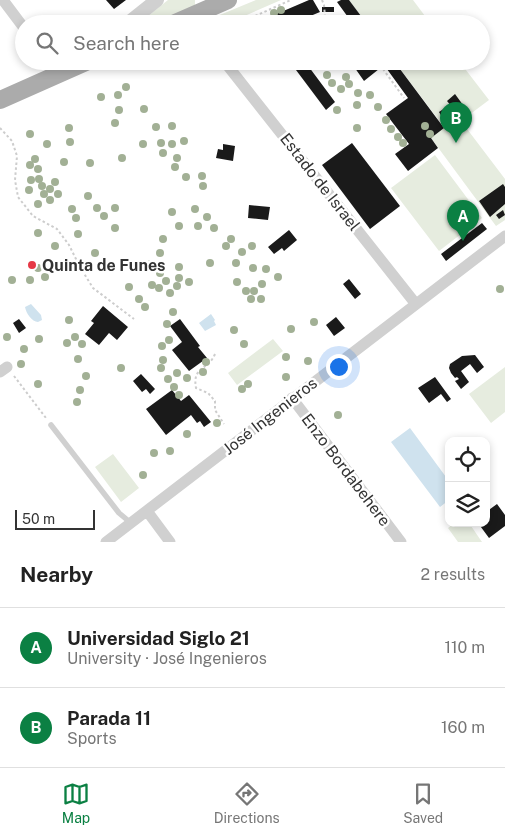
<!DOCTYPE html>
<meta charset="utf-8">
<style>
:root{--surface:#fff;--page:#f6f6f6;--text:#222;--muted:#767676;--line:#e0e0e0;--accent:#0b8043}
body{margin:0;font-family:"Public Sans",sans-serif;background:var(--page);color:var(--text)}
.controls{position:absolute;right:15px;bottom:15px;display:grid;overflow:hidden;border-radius:10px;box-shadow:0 2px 8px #0003}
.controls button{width:45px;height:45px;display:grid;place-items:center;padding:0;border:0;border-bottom:1px solid var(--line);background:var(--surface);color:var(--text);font:25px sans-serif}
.scale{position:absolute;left:15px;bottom:12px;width:80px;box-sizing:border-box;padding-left:5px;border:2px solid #333;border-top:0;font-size:14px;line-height:18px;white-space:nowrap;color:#333;-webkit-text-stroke:4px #fff;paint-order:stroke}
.you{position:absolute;left:338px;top:366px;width:18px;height:18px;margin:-12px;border:4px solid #fff;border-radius:50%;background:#1a73e8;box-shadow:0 0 0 8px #1a73e833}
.badge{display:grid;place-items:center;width:32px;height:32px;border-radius:50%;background:var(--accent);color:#fff;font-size:16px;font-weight:700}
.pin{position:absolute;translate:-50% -41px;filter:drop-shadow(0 1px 2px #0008)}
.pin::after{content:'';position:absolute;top:26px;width:18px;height:15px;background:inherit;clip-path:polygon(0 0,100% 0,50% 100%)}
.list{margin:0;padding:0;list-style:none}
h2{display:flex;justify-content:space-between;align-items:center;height:65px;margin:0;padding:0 20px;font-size:21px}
h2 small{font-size:16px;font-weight:400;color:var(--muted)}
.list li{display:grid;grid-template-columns:32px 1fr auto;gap:15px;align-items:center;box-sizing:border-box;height:80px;padding:0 20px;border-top:1px solid var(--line)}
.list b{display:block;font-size:19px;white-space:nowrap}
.list p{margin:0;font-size:16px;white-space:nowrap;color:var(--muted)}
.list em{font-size:16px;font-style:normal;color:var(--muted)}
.icon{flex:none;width:28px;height:28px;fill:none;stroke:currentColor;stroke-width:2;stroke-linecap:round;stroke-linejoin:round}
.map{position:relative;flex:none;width:505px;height:542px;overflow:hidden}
.search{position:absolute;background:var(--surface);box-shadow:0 2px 8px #0003;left:15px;right:15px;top:15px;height:55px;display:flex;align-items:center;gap:12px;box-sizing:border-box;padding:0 18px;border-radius:28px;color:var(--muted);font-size:19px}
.sheet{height:225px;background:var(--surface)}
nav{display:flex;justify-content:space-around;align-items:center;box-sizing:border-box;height:70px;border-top:1px solid var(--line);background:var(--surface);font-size:14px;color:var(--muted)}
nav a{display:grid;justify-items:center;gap:2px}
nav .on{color:var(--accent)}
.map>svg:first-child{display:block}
.green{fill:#e6ecdf}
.water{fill:#cfe2ee}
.building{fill:#1a1a1a}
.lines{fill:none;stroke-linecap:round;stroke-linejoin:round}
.path{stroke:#cdcdcd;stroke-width:2;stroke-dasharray:2.5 2.5;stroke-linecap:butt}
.service{stroke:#d0d0d0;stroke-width:5.5}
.minor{stroke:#d0d0d0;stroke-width:11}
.tertiary{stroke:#d0d0d0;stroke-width:14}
.primary{stroke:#ababab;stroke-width:18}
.tree{fill:#a2b095}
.poi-dot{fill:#e63946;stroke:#fff;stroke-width:2}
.labels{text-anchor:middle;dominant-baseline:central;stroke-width:5;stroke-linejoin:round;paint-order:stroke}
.street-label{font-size:16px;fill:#333;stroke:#fff}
.poi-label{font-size:16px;font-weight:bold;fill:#333;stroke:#fff;text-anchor:start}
</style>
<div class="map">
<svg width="505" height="542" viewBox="0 0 505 542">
<rect width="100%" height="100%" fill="#fff"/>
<!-- green -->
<path class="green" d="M168 0H195V5L187 11 156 24H138Z
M256 0H281L226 24H207L210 19Z
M349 0H413L431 24H367Z
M394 61H459L489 100 461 121 505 179V220L496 226 431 138 444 127Z
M435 155 482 218 439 251 391 188Z
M273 339 283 351 237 385 228 373Z
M505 367V412L491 423 469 394Z
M113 454 139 488 121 502 95 467Z
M455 523H469L482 542H458L448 528Z"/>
<!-- water -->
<path class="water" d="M31 304 41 315 42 320 38 322C32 322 26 313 25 307Z
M211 314 215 320 214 321 216 325 205 331 199 323Z
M410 428 446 477 449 475V500L440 507 391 442Z"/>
<!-- building -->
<path class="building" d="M106 0H126L114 9Z
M309 0H313L320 12 291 24H261L260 21Z
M341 0H349L367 24H353L337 2Z
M322 7H334V12H322Z
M350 61H394L444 128 431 138 438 148 408 171 395 154 409 144 386 114 408 98 384 65 364 81Z
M306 63 335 102 326 110 296 70Z
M455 94 463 105 460 108 463 112 446 124 439 112 445 108 447 111 452 107 447 101Z
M352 143 400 206 370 229 322 165Z
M223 144 235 146 233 161 216 158 218 149 223 150Z
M503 184 505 187V204L490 217 479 201Z
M249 205 270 207 268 220 248 218Z
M503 210 505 215 499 219 496 215Z
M482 223 487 229 446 261 441 254Z
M289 230 297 240 284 251 282 248 274 254 268 247Z
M349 279 361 294 355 299 343 284Z
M103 306 128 327 117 340 109 333 99 345 85 334 94 323 91 321Z
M336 317 345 328 334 336 326 325Z
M19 319 26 328 19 333 13 323Z
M180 319 200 346 198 347 207 358 189 371 172 350 182 342 170 326Z
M475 355 484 367 477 373 470 364 461 371 469 382 461 389 455 381 459 379 457 377 455 378 451 373 449 368 450 364 462 356Z
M141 374 155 389 150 394 146 389 142 392 133 381Z
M435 377 451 399 447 402 441 394 429 403 418 388Z
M172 390 181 401 189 395 211 422 204 427 200 421 197 423 191 415 166 435 146 409Z
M497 504 505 515V526L489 538 478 523H486V512Z"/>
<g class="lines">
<!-- path -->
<path class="path" d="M322 0 324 5 325 17H345L349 24
M237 24 291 0
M383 69 404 98
M0 128 12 141 17 156 15 180 18 197 33 216 57 229 69 245 80 267 93 288 134 319
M215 354C208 371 192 366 196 388L208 393 215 401V410L224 424
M14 376 46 418"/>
<!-- service -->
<path class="service" d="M51 425 119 513 131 523"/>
<!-- minor -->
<path class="minor" d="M3 0 24 28
M50 61 59 74
M224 61 415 303
M0 372 7 367
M292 398 401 542
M147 511 170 542
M106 542 505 236"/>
<!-- tertiary -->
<path class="tertiary" d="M127 24 157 0"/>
<!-- primary -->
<path class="primary" d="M173 24 228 0
M0 100 88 61"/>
</g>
<!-- trees -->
<g class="tree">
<circle cx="281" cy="10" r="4"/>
<circle cx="274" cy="13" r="4"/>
<circle cx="339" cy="66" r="4"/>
<circle cx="327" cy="75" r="4"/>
<circle cx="346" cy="77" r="4"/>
<circle cx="332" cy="83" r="4"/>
<circle cx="349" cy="84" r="4"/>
<circle cx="126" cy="87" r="4"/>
<circle cx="341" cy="89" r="4"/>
<circle cx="358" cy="93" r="4"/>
<circle cx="118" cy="95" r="4"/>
<circle cx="370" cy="95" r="4"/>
<circle cx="101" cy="97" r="4"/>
<circle cx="357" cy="105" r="4"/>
<circle cx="378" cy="107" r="4"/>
<circle cx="144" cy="109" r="4"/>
<circle cx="119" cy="110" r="4"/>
<circle cx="337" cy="110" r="4"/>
<circle cx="386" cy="120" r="4"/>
<circle cx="115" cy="123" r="4"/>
<circle cx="172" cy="126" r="4"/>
<circle cx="425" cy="126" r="4"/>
<circle cx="156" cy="127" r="4"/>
<circle cx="69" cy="128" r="4"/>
<circle cx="357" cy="128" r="4"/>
<circle cx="391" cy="129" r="4"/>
<circle cx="30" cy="134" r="4"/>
<circle cx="430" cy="134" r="4"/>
<circle cx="398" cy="137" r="4"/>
<circle cx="184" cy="141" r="4"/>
<circle cx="70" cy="142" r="4"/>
<circle cx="161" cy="143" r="4"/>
<circle cx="403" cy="143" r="4"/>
<circle cx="47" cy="144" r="4"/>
<circle cx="143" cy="144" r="4"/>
<circle cx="172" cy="144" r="4"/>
<circle cx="163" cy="153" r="4"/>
<circle cx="122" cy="158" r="4"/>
<circle cx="177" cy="158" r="4"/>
<circle cx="35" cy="159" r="4"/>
<circle cx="64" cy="162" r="4"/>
<circle cx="90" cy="163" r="4"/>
<circle cx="30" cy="165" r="4"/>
<circle cx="175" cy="167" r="4"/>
<circle cx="38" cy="169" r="4"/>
<circle cx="202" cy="176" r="4"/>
<circle cx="186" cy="177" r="4"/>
<circle cx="39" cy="179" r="4"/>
<circle cx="31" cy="180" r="4"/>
<circle cx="55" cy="182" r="4"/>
<circle cx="42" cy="186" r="4"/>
<circle cx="203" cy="186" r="4"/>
<circle cx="50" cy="189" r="4"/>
<circle cx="29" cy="190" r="4"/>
<circle cx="44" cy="194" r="4"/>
<circle cx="58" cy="194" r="4"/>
<circle cx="88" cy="196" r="4"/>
<circle cx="50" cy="200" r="4"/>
<circle cx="38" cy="204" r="4"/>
<circle cx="97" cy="208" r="4"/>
<circle cx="115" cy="208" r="4"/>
<circle cx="72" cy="209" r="4"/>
<circle cx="195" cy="209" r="4"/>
<circle cx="172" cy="212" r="4"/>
<circle cx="104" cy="216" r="4"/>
<circle cx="207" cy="217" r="4"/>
<circle cx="76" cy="218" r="4"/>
<circle cx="179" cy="226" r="4"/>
<circle cx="198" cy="226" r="4"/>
<circle cx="115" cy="228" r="4"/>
<circle cx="214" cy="228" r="4"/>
<circle cx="38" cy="233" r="4"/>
<circle cx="78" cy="234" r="4"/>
<circle cx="163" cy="239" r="4"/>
<circle cx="231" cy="239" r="4"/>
<circle cx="55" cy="246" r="4"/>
<circle cx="226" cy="246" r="4"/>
<circle cx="252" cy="246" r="4"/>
<circle cx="242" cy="252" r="4"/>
<circle cx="95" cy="253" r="4"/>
<circle cx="160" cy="253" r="4"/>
<circle cx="210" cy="263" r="4"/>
<circle cx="236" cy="263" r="4"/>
<circle cx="151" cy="264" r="4"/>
<circle cx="112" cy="265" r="4"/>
<circle cx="64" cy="267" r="4"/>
<circle cx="179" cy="267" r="4"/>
<circle cx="38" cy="268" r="4"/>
<circle cx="253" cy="268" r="4"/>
<circle cx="266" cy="269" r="4"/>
<circle cx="160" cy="273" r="4"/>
<circle cx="45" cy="277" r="4"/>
<circle cx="278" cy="277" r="4"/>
<circle cx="179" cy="278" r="4"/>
<circle cx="12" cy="280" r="4"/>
<circle cx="30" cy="280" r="4"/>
<circle cx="166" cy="281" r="4"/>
<circle cx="189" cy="282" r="4"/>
<circle cx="237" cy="282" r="4"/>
<circle cx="262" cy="284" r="4"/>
<circle cx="152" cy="285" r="4"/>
<circle cx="177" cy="286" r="4"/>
<circle cx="129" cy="287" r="4"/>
<circle cx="159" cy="288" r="4"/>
<circle cx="500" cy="289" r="4"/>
<circle cx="246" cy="291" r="4"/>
<circle cx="254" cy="291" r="4"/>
<circle cx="170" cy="293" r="4"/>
<circle cx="139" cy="299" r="4"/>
<circle cx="251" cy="299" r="4"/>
<circle cx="261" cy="299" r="4"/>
<circle cx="145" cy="307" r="4"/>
<circle cx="173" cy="312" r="4"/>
<circle cx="69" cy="320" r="4"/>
<circle cx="314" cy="322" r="4"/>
<circle cx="167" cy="324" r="4"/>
<circle cx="291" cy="329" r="4"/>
<circle cx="234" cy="330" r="4"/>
<circle cx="7" cy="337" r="4"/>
<circle cx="75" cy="337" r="4"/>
<circle cx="39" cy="339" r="4"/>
<circle cx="169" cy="340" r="4"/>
<circle cx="67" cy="343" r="4"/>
<circle cx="82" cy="344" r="4"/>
<circle cx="244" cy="344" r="4"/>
<circle cx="162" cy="346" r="4"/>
<circle cx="24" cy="349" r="4"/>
<circle cx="286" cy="357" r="4"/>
<circle cx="78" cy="359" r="4"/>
<circle cx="163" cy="360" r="4"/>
<circle cx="308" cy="361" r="4"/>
<circle cx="206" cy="362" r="4"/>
<circle cx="21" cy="364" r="4"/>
<circle cx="121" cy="368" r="4"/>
<circle cx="161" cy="368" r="4"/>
<circle cx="203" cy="372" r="4"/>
<circle cx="177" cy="373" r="4"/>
<circle cx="86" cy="376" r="4"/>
<circle cx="286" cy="377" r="4"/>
<circle cx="187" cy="378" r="4"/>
<circle cx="168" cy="379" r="4"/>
<circle cx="38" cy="384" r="4"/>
<circle cx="248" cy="384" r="4"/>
<circle cx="174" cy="387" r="4"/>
<circle cx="242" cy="389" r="4"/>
<circle cx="80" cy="390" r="4"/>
<circle cx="179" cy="395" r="4"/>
<circle cx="77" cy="402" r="4"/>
<circle cx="338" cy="415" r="4"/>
<circle cx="217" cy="423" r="4"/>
<circle cx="187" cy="434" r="4"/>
<circle cx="170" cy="451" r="4"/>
<circle cx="154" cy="453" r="4"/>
<circle cx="143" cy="475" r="4"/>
</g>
<!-- markers -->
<circle class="poi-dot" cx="32" cy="265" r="5"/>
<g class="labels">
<!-- street labels -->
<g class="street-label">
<text transform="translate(320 182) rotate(52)">Estado de Israel</text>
<text transform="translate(270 416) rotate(-38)">José Ingenieros</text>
<text transform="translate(346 470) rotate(53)">Enzo Bordabehere</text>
</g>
<!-- poi labels -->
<g class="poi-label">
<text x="42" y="265">Quinta de Funes</text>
</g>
</g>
</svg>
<div class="controls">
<button><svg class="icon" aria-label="locate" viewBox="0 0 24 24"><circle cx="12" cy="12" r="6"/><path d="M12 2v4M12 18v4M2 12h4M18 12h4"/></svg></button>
<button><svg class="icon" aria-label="layers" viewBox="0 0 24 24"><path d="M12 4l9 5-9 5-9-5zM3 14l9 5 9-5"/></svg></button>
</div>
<div class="scale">50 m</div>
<div class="you"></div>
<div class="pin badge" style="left:463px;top:241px">A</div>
<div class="pin badge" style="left:456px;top:143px">B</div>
<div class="search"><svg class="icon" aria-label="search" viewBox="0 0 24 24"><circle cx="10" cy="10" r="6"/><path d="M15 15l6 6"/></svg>Search here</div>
</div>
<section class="sheet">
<h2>Nearby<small>2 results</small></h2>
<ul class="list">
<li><span class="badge">A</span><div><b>Universidad Siglo 21</b><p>University · José Ingenieros</p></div><em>110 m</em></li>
<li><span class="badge">B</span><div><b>Parada 11</b><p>Sports</p></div><em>160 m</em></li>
</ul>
</section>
<nav>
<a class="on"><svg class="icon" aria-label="map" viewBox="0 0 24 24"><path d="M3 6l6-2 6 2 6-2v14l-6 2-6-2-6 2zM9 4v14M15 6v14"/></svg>Map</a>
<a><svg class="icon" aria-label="directions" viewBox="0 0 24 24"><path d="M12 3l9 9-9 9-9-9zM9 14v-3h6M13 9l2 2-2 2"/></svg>Directions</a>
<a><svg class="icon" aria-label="saved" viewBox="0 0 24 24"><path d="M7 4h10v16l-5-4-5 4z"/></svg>Saved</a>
</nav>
